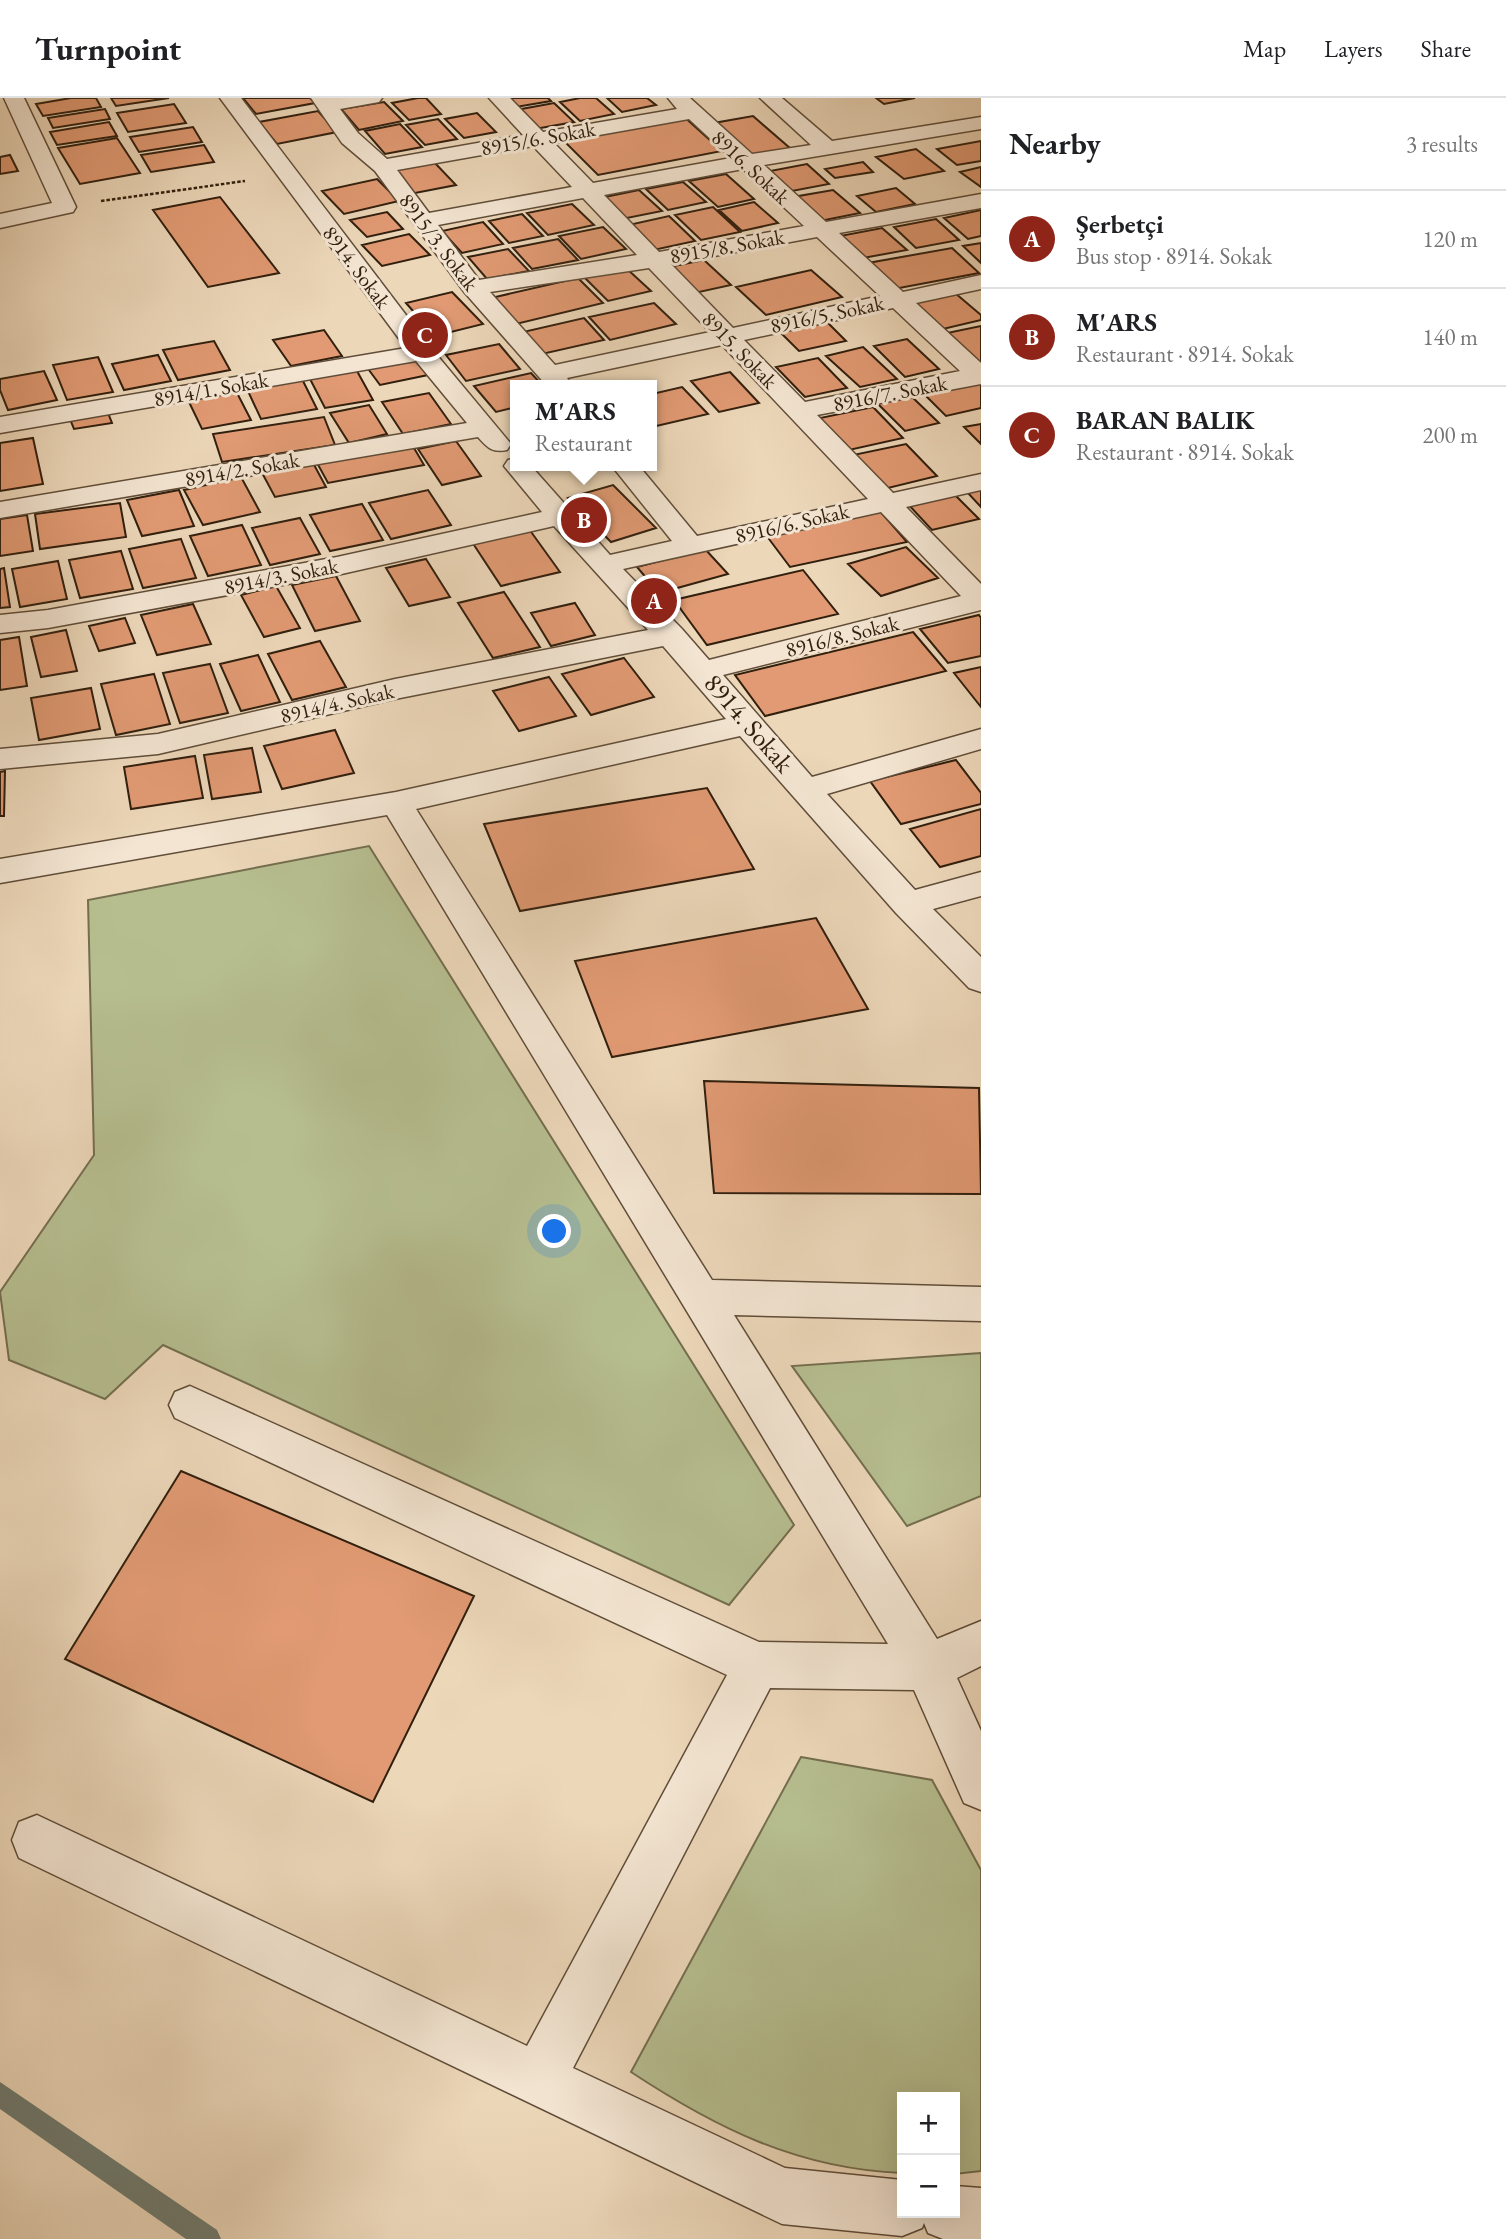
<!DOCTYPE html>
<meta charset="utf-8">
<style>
:root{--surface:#fff;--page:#f2f2f2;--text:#202124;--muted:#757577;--line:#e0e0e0;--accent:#8f2418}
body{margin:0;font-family:"EB Garamond",serif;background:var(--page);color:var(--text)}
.controls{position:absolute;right:21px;bottom:21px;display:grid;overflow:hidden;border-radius:0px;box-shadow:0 7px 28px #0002}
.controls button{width:63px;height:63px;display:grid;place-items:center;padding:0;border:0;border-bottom:2px solid var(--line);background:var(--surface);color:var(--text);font:35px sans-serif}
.you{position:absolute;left:555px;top:1134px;width:24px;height:24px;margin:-18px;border:5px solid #fff;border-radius:50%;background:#1a73e8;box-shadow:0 0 0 10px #1a73e833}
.badge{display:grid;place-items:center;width:46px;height:46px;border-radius:50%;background:var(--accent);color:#fff;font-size:23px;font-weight:700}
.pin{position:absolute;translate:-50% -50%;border:4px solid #fff;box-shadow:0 2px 7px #0006}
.popup{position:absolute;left:510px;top:282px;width:147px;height:91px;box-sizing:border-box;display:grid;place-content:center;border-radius:0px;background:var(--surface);filter:drop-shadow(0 2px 5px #0005);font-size:23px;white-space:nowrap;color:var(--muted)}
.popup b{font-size:26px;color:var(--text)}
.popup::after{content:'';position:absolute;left:50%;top:100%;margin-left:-14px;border:14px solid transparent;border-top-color:var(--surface)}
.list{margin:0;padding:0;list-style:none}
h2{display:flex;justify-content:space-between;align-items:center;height:91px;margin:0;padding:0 28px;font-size:30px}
h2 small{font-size:23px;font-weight:400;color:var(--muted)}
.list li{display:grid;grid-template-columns:46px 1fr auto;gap:21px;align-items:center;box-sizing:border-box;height:98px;padding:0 28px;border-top:2px solid var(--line)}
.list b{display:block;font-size:26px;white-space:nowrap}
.list p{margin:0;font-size:23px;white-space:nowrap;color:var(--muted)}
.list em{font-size:23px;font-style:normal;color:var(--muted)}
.map{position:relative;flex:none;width:981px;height:2141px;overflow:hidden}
header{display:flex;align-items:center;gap:42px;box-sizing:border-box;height:98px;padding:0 35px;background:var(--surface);border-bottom:2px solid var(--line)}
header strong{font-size:33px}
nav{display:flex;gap:38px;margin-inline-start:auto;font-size:24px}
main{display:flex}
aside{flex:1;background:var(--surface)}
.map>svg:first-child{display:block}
.green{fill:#b6be90;stroke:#746e4f;stroke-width:2}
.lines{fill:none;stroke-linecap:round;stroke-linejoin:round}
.stream{fill:#6f7b70;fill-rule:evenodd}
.building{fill:#e19a73;stroke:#311f0e;stroke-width:2}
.minor-casing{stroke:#604d39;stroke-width:3}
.path{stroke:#311f0e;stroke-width:2.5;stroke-dasharray:3.5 2;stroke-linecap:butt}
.minor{fill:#f3e5d2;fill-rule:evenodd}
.labels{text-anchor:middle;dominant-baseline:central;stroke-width:6;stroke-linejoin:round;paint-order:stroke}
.far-street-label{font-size:21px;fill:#311f0e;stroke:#f3e5d2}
.street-label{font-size:26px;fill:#311f0e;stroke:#f3e5d2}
</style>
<header>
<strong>Turnpoint</strong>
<nav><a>Map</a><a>Layers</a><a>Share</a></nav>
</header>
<main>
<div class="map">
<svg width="981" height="2141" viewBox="0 0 981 2141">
<rect width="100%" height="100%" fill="#ecd7b9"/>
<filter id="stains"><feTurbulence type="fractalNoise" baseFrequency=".00286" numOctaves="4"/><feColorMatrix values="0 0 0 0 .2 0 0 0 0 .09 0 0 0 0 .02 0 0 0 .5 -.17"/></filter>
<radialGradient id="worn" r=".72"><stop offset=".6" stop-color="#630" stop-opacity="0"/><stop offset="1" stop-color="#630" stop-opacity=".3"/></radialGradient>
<!-- green -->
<path class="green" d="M369 748 794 1427 729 1507 163 1247 105 1301 9 1262 0 1194 94 1057 88 802Z
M981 1255V1398L907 1428 792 1268Z
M801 1659 932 1682 981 1772V2073L955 2076V1999H902V2075C798 2071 716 2030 631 1974Z"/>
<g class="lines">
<!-- stream -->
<path class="stream" d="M0 1984 217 2132 221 2141H186L0 2011Z"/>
</g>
<!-- building -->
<path class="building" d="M71 0H96L101 9 43 18 36 6Z
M111 0H169L116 8Z
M243 0H310L315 5 256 16Z
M418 0H426L441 16 409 22 392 5Z
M506 0H548L551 3 516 9Z
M580 0H596L614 16 580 23 560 4Z
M607 0H647L656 7 622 14Z
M876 0H915L884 6Z
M384 4 403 23 359 32 341 11Z
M554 5 574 24 535 31 516 12Z
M174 6 186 25 128 34 117 15Z
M105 11 110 21 53 30 48 20Z
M318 13 337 34 277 46 259 24Z
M477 15 496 34 464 40 445 21Z
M681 16 722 53 598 77 559 38Z
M753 18 791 51 751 59 714 25Z
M438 21 457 41 425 47 406 27Z
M109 24 117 38 57 47 50 34Z
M400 26 422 49 385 56 365 33Z
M193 29 202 44 139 54 130 39Z
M117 40 140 75 80 86 58 50Z
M981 43V63L957 67 937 51Z
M204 47 214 64 151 74 141 57Z
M916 51 944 73 904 81 876 59Z
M10 57 18 73 0 76V59Z
M434 64 456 87 410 96 389 72Z
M863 64 873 74 835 80 825 71Z
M807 66 829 86 792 93 770 73Z
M981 69V89L960 74Z
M726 76 754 101 718 109 689 83Z
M377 81 399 103 344 116 322 93Z
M683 84 706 104 668 112 646 91Z
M896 90 915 106 876 114 857 98Z
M639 92 662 113 622 121 600 100Z
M833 92 860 115 820 123 793 99Z
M220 99 279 175 208 189 153 112Z
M754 104 778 125 742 133 719 112Z
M572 106 594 127 548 137 527 115Z
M713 109 740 134 701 142 675 117Z
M981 112V138L968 141 944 120Z
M387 114 403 131 367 139 350 122Z
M522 116 543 138 509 145 489 123Z
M669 118 695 143 649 153 624 128Z
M936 121 959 142 916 150 894 129Z
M483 124 503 146 462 155 442 133Z
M603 129 626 151 581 161 559 138Z
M882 130 907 152 863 160 840 138Z
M409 136 430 157 382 168 362 147Z
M558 141 578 162 532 171 513 150Z
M981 145V165L963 148Z
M952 150 979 175 894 191 868 165Z
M508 151 529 173 487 181 468 159Z
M704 162 731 187 690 196 664 170Z
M626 170 651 193 608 203 584 179Z
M811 172 842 199 766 217 736 189Z
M578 180 603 205 516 226 491 200Z
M452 194 483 226 435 238 406 205Z
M955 195 981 217V222L943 231 913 204Z
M654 205 676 226 610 242 589 219Z
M584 220 604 242 542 256 523 234Z
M825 222 846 243 799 253 778 232Z
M981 228V264H979L947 235Z
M324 232 342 258 291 268 273 242Z
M907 241 939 271 905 279 874 248Z
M214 243 230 272 178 282 163 252Z
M499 246 520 271 466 283 446 257Z
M863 249 897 281 860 289 826 258Z
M158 257 171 283 124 292 112 266Z
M414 258 428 277 380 287 366 268Z
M98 259 113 294 67 302 53 267Z
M818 260 847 290 805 299 776 269Z
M44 273 57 302 8 312 0 292V281Z
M357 273 373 302 325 310 310 281Z
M730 274 759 305 719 314 691 283Z
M531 275 542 287H516V309L496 314 474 288Z
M302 281 317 311 261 321 247 291Z
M976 282 981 287V310L946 318 922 294Z
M682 289 708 316 652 329V296Z
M236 293 251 322 202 331 188 302Z
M429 295 451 326 403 336 382 304Z
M908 295 939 325 905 333 875 303Z
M369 307 387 336 349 345 330 315Z
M873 309 903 340 849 352 820 320Z
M108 315 112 325 74 331 70 321Z
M324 319 335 347 222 364 213 336Z
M981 326V346L964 329Z
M33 340 43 386 0 393V345Z
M456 343 481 378 442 387 418 351Z
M411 345 424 367 328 385 316 363Z
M906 346 937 378 884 391 853 357Z
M312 363 326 389 275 399 261 373Z
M241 379 260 414 203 427 184 392Z
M613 387 656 430 611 444 568 400Z
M981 390V409L966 393Z
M179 392 194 428 142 438 127 402Z
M428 392 451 427 391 441 369 405Z
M952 394 979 421 932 432 907 405Z
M120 405 126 439 40 451 35 416Z
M362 406 383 442 330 453 310 417Z
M880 413 907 444 790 469 766 437Z
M27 417 33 453 0 458V421Z
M300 420 320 456 270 467 252 430Z
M242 427 261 467 208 478 190 438Z
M529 431 560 474 501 488 472 444Z
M181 441 196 480 143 490 129 451Z
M906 449 938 480 881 498 848 466Z
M705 451 728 476 659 495 637 469Z
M121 453 133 491 80 500 69 462Z
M426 461 450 499 409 508 386 470Z
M58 463 67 501 20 509 12 471Z
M4 470 10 509 0 510V471Z
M803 472 838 516 707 547 674 502Z
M336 478 360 523 315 533 292 487Z
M276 488 300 530 264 539 241 497Z
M504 494 540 549 493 560 458 505Z
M575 505 595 537 551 548 531 515Z
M193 506 211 546 157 557 141 517Z
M979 517 981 520V558L948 565 920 531Z
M125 520 135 545 99 553 89 528Z
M66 532 77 573 41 579 31 539Z
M913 534 946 573 765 618 735 577Z
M19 539 27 588 0 592V542Z
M320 543 346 589 292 602 268 556Z
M258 557 280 604 241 613 220 566Z
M624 560 654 599 591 617 562 576Z
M210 566 228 615 180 625 163 575Z
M981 569V609L954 575Z
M154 576 170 626 116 637 101 586Z
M549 579 576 618 519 633 493 593Z
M91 590 100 631 39 642 31 600Z
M335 632 354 675 282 691 264 648Z
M252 650 261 694 212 701 204 657Z
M195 658 203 700 131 711 124 669Z
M956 662 981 695V706L901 726 870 683Z
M5 673 4 718H0V674Z
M707 690 754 771 520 813 484 726Z
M981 711V758L940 769 910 731Z
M816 820 868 911 612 959 575 863Z
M704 983 979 990 981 1096 714 1095Z
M181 1373 474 1498 373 1704 65 1561Z"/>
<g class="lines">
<defs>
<path id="minor" d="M4 0H24L76 109 73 114 0 130V116L52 105Z
M220 0H241L431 250 511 346 507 352C492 355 488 350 478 339L0 420V404L467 325 416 263 0 335V319L406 250Z
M311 0H382L379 4 340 11 358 35 387 61 523 37 489 0H510L543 34 677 11 668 0H690L752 56 811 47 760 0H782L832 43 981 19V31L764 67 826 124 981 96V110L839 135 903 194 981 177V191L916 205 981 265V286L817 317 893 395 981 376V392L906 409 981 486V512L723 577 812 679 981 631V651L827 696 915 792 981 774V798L933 811 981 859V894L969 890 896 815 740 638 416 711 712 1182 981 1189V1223L734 1217 937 1541 981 1523V1568L957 1580 981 1633V1712L964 1705 914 1592 770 1590 573 1970 785 2070 902 2082V2115H955V2088L981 2090V2141H943L928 2135 924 2125 922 2130 902 2138 782 2126 19 1760 12 1742 19 1724 37 1717 527 1948 727 1577 175 1320 169 1307 175 1294 190 1288 759 1544 888 1546 387 717 0 785V761L396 694 726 621 663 548 395 601 158 656 0 671V651L158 636 395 581 648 532 554 428 337 477 48 530 0 535V517L48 512 337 459 542 414 504 368 508 362 516 360V368H531L610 457 672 443 612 368H639L697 438 868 401 722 247 567 280 572 287H546L465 195 375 73 342 45ZM689 21 731 60 593 85 554 45ZM533 48 572 89 429 115 397 72ZM743 71 804 128 659 154 604 97ZM583 100 637 157 479 182 438 127ZM817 139 880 198 733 230 671 166ZM649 170 710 234 555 267 490 194ZM893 210 960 273 805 304 744 242ZM881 414 961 498 709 562 682 531 623 471Z"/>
</defs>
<!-- minor casing -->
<use href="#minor" class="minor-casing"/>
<!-- path -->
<path class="path" d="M101 103 245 83"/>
<!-- minor -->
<use href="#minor" class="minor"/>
</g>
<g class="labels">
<!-- far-street labels -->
<g class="far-street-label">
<text transform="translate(538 40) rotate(-10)">8915/6. Sokak</text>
<text transform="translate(751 69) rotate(43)">8916. Sokak</text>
<text transform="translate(439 144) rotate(53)">8915/3. Sokak</text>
<text transform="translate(727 148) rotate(-10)">8915/8. Sokak</text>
<text transform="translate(357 169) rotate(53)">8914. Sokak</text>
<text transform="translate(827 216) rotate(-12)">8916/5. Sokak</text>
<text transform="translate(740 252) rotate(46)">8915. Sokak</text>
<text transform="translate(211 291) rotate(-10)">8914/1. Sokak</text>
<text transform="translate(890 295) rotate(-11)">8916/7. Sokak</text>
<text transform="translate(242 371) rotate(-10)">8914/2. Sokak</text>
<text transform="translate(792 425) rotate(-13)">8916/6. Sokak</text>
<text transform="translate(281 478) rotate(-11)">8914/3. Sokak</text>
<text transform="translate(842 538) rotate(-14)">8916/8. Sokak</text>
<text transform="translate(337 605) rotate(-13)">8914/4. Sokak</text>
</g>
<!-- street labels -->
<g class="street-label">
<text transform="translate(749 625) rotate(49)">8914. Sokak</text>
</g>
</g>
<rect width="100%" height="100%" filter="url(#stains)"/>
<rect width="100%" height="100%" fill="url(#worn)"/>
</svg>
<div class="controls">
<button>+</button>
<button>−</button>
</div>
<div class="you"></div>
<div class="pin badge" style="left:654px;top:503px">A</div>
<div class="pin badge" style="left:584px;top:422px">B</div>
<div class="popup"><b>M'ARS</b>Restaurant</div>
<div class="pin badge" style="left:425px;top:237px">C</div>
</div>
<aside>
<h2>Nearby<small>3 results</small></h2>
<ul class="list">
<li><span class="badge">A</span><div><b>Şerbetçi</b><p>Bus stop · 8914. Sokak</p></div><em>120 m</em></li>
<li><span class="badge">B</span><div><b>M'ARS</b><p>Restaurant · 8914. Sokak</p></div><em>140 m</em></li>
<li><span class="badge">C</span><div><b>BARAN BALIK</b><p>Restaurant · 8914. Sokak</p></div><em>200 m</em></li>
</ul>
</aside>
</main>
